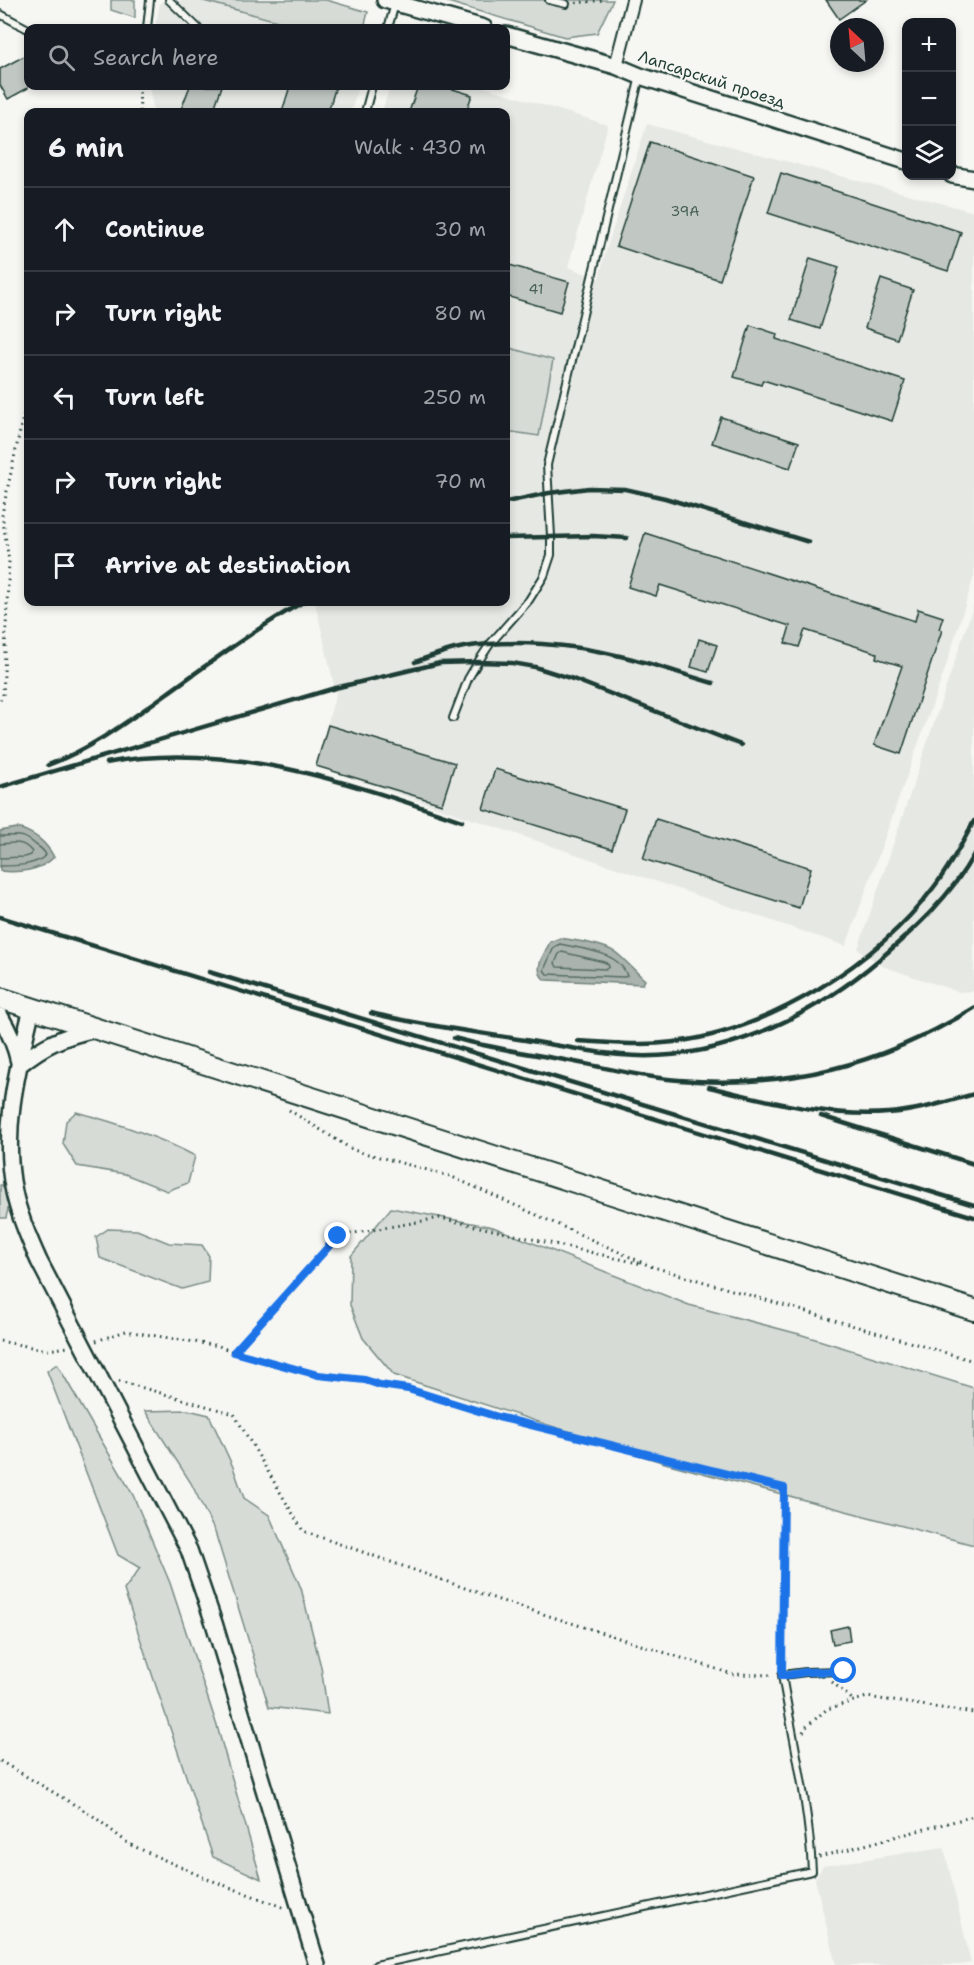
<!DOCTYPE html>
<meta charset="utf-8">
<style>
:root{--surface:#171b24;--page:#20242c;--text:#f1f3f6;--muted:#9ea1a6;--line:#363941}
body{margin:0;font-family:"Shantell Sans",sans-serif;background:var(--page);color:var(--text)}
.controls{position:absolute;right:18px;top:18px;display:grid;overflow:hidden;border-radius:12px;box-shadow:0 3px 9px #0003}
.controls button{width:54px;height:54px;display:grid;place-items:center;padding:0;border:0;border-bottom:2px solid var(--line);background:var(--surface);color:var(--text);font:30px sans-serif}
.compass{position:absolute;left:830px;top:18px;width:54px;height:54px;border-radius:50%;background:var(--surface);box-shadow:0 3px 9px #0003;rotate:334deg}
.stop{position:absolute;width:18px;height:18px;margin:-14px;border:4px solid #1a73e8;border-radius:50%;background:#fff}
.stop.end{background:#1a73e8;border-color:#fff;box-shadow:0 2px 6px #0008}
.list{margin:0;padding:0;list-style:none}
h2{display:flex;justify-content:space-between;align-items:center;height:78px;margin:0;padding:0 24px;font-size:26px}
h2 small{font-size:20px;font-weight:400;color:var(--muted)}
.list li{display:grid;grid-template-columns:39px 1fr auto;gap:18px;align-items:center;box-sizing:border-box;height:84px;padding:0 24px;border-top:2px solid var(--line)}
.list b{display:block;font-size:22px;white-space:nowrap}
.list em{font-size:20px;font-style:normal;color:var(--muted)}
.icon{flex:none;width:33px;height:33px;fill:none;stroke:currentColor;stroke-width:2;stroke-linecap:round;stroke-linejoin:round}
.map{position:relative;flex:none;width:974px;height:1965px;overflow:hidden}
.search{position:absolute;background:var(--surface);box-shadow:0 3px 9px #0003;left:24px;top:24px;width:486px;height:66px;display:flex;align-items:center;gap:15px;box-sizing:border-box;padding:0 21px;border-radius:12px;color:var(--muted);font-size:22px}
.panel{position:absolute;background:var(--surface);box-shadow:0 3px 9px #0003;left:24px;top:108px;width:486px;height:498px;border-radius:12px}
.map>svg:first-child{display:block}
.built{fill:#e6e8e4}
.green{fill:#d6dbd6;stroke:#7a8c85;stroke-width:1.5}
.water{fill:#aab3ae;stroke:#72847d;stroke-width:1.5}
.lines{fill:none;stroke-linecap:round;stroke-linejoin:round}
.shore{stroke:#576c65;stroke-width:1.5}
.building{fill:#c1c8c3;stroke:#1f3d34;stroke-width:1.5}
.service-casing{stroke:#1f3d34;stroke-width:10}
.minor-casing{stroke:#1f3d34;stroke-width:16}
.tertiary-casing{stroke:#1f3d34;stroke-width:20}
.trunk-casing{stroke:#1f3d34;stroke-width:24}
.path{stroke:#1f3d34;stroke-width:3;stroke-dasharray:1.5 4.5;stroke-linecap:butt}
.service{stroke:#f6f6f2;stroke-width:6}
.minor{stroke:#f6f6f2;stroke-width:12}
.tertiary{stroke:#f6f6f2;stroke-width:15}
.trunk{stroke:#f6f6f2;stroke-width:20}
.rail{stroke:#1f3d34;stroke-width:4.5}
.route{stroke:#1a73e8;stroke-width:8}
.labels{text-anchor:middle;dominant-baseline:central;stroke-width:4.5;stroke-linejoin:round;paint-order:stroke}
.number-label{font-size:14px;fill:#486058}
.street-label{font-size:16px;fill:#1f3d34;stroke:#f6f6f2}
</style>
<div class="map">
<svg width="974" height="1965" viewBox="0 0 974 1965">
<rect width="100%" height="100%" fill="#f6f6f2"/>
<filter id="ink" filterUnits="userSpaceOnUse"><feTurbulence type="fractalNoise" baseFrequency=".0167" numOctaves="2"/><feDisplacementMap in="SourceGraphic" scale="12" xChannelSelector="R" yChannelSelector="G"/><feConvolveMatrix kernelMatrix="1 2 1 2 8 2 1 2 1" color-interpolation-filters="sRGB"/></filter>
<g filter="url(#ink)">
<!-- built -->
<path class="built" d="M163 0H200L303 28H155L160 4Z
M149 86H358L351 112H154Z
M390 86H481L608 125 568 267 599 279 606 250 647 124 974 212V576L945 669 846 946 316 766 336 693 315 602H506V112H382Z
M974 604V991L959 992 882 966 858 949Z
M944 1847 971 1963 960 1965H836L815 1879 823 1866Z"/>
<!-- green -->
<path class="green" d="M111 0H135V18L111 10Z
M200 0H326L368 12 364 28H303Z
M441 0H613L597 33 565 37Z
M506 347 553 360 539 436 506 431Z
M76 1112C118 1123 157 1136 195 1156L188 1183 167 1191 125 1174 77 1166 63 1144 66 1121Z
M0 1185H2L10 1200 6 1218H0Z
M391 1208 493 1227 689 1305 799 1334 974 1388V1545L665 1463 394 1375 363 1338 350 1305 351 1256Z
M108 1229 137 1230 169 1243 202 1245 209 1256 208 1282 182 1289 100 1258 96 1237Z
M57 1364 133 1495 170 1583 217 1726 261 1879 213 1857 124 1590 140 1568 118 1555 47 1371Z
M188 1410 209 1415 233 1467 244 1498 269 1515 301 1588 321 1667 328 1714 269 1707 215 1532 191 1483 145 1411Z"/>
<!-- water -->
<path class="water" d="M17 828C33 832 46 842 54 857 41 871 18 873 0 871V831Z
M560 938C576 941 608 944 620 956 629 964 636 972 645 980L643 984 545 980C532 970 544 955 550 942Z"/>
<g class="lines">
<!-- shore -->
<path class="shore" d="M0 836C17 836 22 833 36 845 41 848 44 850 46 855 35 866 15 866 0 866
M0 844C14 843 23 840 32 852L31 855 25 857 0 858
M560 944C582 949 619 951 627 976L624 977 547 974 544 970 554 947Z
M562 952 604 962 608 964 609 967 606 969 557 967 555 963 559 954Z"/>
</g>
<!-- building -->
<path class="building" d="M826 0H866L839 19Z
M28 54V88L8 99 0 85V69Z
M190 86H222L213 112H180Z
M290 86H336L328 112H282Z
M418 86H443L472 95 466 112H409Z
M650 142 754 176 720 280 616 246Z
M781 173 961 232 948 271 768 213Z
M810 258 839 267 820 329 791 320Z
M506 264 569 282 560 312 506 296Z
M881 279 913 290 897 339 865 328Z
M750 325 777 334 776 339 905 381 892 421 763 380 761 385 734 377Z
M721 417 799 442 790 468 712 443Z
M645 533 915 621 918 609 943 617 939 629 942 630 901 754 874 745 902 666 876 658 877 653 805 630 799 647 785 643 790 626 660 585 656 596 628 587Z
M699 639 717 645 708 672 691 667Z
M328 725 455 763 442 804 316 766Z
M495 769 625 809 612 849 483 809Z
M656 819 811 868 799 908 643 859Z
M848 1626 850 1641 833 1644 830 1630Z"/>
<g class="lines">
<defs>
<path id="service" d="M169 0 198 28
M549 0 566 4
M0 14 28 29
M147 28 150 0
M388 28 395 4
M365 112 372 86
M453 718 468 679 478 662 490 644 529 600 544 576 551 555V536L547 465 640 76
M376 1965 812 1871C809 1805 793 1740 782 1675L806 1672 844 1671"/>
<path id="minor" d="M616 66 633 0"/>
<path id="tertiary" d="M385 0 484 28
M506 35 616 66 640 76 906 161
M952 175 974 179
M32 1008C18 1067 1 1130 14 1192 19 1216 29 1239 39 1261L189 1550 214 1623 317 1965
M0 1016C9 1031 15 1044 19 1062
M19 1065C45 1044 64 1036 96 1029"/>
<path id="trunk" d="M0 998 974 1310"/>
</defs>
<!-- service casing -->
<use href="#service" class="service-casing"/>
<!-- minor casing -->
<use href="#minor" class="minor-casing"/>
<!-- tertiary casing -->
<use href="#tertiary" class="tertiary-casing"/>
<!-- trunk casing -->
<use href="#trunk" class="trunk-casing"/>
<!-- path -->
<path class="path" d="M576 3 604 0
M139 86 140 112
M0 700 3 696 9 561 2 514 28 394
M289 1110 353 1150 450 1176 650 1266 974 1361
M0 1341 47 1350 69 1347
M96 1341 126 1331 219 1346 234 1352 318 1375 365 1380 379 1385 408 1390 498 1417 784 1488 782 1666
M234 1352 338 1236 440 1218 642 1264
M119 1381 234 1414 303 1531 499 1600 732 1674 773 1675
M832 1682 853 1700
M803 1732 805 1728 827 1709 867 1697 974 1713
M0 1761 92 1815 129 1844 205 1878 285 1908
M819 1857 974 1816"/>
<!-- service -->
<use href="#service" class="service"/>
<!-- minor -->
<use href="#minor" class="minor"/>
<!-- tertiary -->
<use href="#tertiary" class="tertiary"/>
<!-- trunk -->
<use href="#trunk" class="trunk"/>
<!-- rail -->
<path class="rail" d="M506 502 549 493 589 488 625 489 665 498 809 542
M506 538 593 536 627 538
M415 662C431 656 447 650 464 647 514 639 571 644 620 656 651 663 682 674 713 683
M106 763C228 740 348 782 462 821
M48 765C91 749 128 721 166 694 211 662 255 629 303 602
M0 787 335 688 440 663 478 662 512 663 535 667 573 679 741 745
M0 917 974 1217
M209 972 974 1205
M371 1013C419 1025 469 1031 518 1039 552 1044 586 1052 621 1055 716 1064 811 1018 881 958 917 927 951 896 974 854
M454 1038C493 1049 535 1054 575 1062 609 1068 644 1078 679 1080 788 1089 881 1065 974 1008
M578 1041C610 1043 642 1046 674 1042 769 1031 877 963 934 887 950 866 962 844 974 821
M709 1087C766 1100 828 1118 888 1113 917 1111 946 1102 974 1094
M821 1116 974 1164"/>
</g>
</g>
<g class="lines" filter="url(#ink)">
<!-- route -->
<path class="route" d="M338 1236 234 1352 318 1375 365 1380 380 1385 408 1389 498 1417 784 1488 782 1676 806 1672 844 1671"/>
</g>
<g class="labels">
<!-- number labels -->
<g class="number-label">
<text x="685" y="211">39А</text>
<text x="536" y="289">41</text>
</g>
<!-- street labels -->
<g class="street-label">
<text transform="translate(712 79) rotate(18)">Лапсарский проезд</text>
</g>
</g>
</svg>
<div class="controls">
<button>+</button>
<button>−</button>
<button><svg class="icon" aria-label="layers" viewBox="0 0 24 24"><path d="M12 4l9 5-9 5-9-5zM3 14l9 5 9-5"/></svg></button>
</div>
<svg class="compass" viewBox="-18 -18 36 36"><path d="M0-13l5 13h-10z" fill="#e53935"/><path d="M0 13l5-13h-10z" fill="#9ea1a6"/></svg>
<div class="stop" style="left:844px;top:1671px"></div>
<div class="stop end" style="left:338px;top:1236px"></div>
<div class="search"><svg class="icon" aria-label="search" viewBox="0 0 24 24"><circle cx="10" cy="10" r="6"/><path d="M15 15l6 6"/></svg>Search here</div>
<section class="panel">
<h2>6 min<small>Walk · 430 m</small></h2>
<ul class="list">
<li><svg class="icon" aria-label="ahead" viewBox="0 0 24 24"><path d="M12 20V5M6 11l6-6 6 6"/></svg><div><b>Continue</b></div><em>30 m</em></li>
<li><svg class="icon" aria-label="right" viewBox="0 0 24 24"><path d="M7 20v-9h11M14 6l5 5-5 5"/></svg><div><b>Turn right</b></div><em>80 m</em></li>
<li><svg class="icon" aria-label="left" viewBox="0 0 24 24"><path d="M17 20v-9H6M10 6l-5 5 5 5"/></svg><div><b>Turn left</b></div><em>250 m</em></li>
<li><svg class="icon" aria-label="right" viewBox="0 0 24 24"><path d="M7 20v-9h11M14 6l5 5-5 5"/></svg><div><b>Turn right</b></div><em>70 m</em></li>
<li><svg class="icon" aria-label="arrive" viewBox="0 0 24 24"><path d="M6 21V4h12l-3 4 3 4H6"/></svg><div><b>Arrive at destination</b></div></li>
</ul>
</section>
</div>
